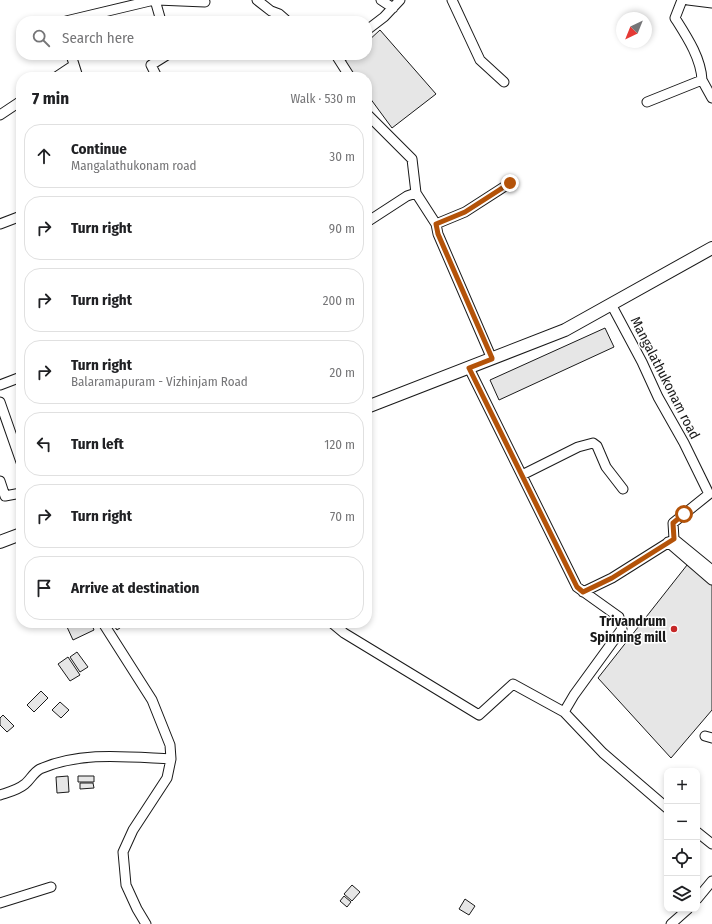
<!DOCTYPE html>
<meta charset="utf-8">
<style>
:root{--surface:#fff;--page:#f2f2f2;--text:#202124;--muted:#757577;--line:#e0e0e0}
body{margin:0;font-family:"Fira Sans Condensed",sans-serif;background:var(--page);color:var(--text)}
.controls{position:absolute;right:12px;bottom:12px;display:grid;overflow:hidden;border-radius:8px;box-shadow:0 2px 6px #0003}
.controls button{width:36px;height:36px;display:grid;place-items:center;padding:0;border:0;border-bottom:1px solid var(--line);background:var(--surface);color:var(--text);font:20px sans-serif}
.compass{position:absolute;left:616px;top:12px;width:36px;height:36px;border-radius:50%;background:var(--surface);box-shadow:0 2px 6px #0003;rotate:223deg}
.stop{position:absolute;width:12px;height:12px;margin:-9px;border:3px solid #b45309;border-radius:50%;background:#fff}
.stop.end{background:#b45309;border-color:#fff;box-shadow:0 1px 4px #0008}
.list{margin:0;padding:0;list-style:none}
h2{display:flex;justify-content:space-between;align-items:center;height:52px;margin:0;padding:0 16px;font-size:17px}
h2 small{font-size:13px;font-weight:400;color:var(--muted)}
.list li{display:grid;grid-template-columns:26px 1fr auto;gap:12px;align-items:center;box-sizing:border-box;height:64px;margin:0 8px 8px;padding:0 8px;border:1px solid var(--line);border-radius:16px}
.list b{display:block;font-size:15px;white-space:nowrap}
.list p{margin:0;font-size:13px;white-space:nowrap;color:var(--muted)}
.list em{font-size:13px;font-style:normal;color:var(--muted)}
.icon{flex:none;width:22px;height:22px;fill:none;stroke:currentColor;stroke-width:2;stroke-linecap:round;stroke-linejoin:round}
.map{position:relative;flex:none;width:712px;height:924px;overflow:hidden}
.search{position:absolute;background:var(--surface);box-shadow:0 2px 6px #0003;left:16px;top:16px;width:356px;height:44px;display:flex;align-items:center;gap:10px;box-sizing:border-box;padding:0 14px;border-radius:16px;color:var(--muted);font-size:15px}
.panel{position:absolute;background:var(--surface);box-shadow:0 2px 6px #0003;left:16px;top:72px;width:356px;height:556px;border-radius:16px}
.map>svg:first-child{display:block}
.building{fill:#e6e6e6;stroke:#1a1a1a}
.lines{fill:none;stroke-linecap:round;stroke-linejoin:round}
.minor-casing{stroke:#1a1a1a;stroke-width:11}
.major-casing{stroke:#1a1a1a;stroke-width:14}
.minor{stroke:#fff;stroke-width:9}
.major{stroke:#fff;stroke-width:12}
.route{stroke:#b45309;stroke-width:5}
.poi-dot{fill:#c62828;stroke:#fff;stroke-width:1.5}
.labels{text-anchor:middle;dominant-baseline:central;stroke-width:3;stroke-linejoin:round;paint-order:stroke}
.street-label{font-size:14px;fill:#1a1a1a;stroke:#fff}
.poi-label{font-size:14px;font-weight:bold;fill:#1a1a1a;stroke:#fff;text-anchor:end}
</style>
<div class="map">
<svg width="712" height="924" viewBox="0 0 712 924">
<rect width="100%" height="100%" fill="#fff"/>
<!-- building -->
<path class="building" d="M380 30 436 94 392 128 367 94V77H354L344 62 352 55H367V42Z
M605 328 614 347 499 400 490 380Z
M691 560 712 579V710L671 758 598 678Z
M75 623H91L94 630 73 640 67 627Z
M112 623H127L117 630Z
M77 652 88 667 80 672 70 657Z
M68 657 80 675 70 681 58 664Z
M41 691 48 698 34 712 27 705Z
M60 702 69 710 61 718 52 710Z
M3 715 14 726 7 732 0 725V718Z
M68 776 69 792 57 793 56 777Z
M78 776H94V782H78Z
M80 783H93L94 788 80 789Z
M352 885 360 892 352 901 344 894Z
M344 896 351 902 347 907 340 901Z
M465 899 475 906 469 915 459 909Z"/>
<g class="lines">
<defs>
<path id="minor" d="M155 0 161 21
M157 0 205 2
M257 0 271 11 279 14 287 21
M381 0 393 8
M452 0 480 60 504 82
M682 0 675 18C687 37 701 58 702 80
M688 0 712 3
M66 21 154 0
M367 30 384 17 400 0
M71 55 78 77
M336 55 350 77
M56 77 74 65
M157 77 151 65 167 55
M647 102 702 80 712 98
M367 114 412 159 416 193 436 224 438 234 492 359
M0 115 21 101
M367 222 407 196 416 193
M0 224 21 216
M436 224 465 212 510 183
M611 304 642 362 658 397 684 443 709 494 673 523 674 539 712 570
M469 368 577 587 619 617 622 629 574 695 564 712 603 753 667 808
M0 385 21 377
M0 402 21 462
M522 475 578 447 593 443 597 446 606 467 623 489
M0 481 5 496 21 493
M668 542 712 580
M583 592 612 578 674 539
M103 623 152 700 170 745 171 759 167 778 133 830 123 852 126 885 137 909 146 924
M332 623 344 633 479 715 513 684 564 712
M705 736 712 738
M0 795C9 792 18 790 25 784 30 780 34 772 40 769 81 751 128 757 171 759
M697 832 712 844
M697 899 712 881
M0 903 51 887
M671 924 688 909"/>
<path id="major" d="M367 407 565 330 712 248
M0 542 21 534"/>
</defs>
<!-- minor casing -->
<use href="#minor" class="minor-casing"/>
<!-- major casing -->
<use href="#major" class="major-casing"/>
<!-- minor -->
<use href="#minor" class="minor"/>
<!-- major -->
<use href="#major" class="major"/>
</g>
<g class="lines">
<!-- route -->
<path class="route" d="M510 183 465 212 436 224 438 234 492 358V359L469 368 577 587 583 592 612 578 674 539 673 523 684 514"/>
</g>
<!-- markers -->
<circle class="poi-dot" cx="674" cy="629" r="4"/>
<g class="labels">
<!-- street labels -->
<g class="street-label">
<text transform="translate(665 378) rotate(63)">Mangalathukonam road</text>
</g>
<!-- poi labels -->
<g class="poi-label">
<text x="666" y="621">Trivandrum<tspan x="666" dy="16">Spinning mill</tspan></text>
</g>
</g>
</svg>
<div class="controls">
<button>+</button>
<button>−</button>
<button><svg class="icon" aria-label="locate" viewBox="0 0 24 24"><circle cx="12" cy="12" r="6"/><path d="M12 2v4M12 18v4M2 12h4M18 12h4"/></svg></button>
<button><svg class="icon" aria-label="layers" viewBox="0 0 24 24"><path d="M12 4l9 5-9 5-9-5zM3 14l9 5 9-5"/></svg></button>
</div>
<svg class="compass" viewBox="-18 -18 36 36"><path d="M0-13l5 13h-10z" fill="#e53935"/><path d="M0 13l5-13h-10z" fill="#757577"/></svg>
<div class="stop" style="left:684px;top:514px"></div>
<div class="stop end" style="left:510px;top:183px"></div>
<div class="search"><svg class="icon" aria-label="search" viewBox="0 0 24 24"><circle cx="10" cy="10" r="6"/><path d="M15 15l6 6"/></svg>Search here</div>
<section class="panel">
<h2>7 min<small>Walk · 530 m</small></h2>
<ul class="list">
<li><svg class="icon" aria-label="ahead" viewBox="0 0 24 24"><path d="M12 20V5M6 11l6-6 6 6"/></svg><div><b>Continue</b><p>Mangalathukonam road</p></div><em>30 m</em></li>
<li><svg class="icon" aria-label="right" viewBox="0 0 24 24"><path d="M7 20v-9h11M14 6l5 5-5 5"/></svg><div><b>Turn right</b></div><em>90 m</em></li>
<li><svg class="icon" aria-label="right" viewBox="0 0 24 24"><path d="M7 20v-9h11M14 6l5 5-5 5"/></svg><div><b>Turn right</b></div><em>200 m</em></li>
<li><svg class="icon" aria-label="right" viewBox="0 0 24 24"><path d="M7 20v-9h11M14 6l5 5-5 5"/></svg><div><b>Turn right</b><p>Balaramapuram - Vizhinjam Road</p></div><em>20 m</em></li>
<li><svg class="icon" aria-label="left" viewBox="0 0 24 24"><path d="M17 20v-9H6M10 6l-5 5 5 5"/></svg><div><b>Turn left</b></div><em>120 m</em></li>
<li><svg class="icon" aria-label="right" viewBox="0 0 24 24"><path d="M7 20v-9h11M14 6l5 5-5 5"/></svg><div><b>Turn right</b></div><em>70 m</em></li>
<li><svg class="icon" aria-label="arrive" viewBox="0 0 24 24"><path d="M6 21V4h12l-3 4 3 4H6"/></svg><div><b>Arrive at destination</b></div></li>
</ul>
</section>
</div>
